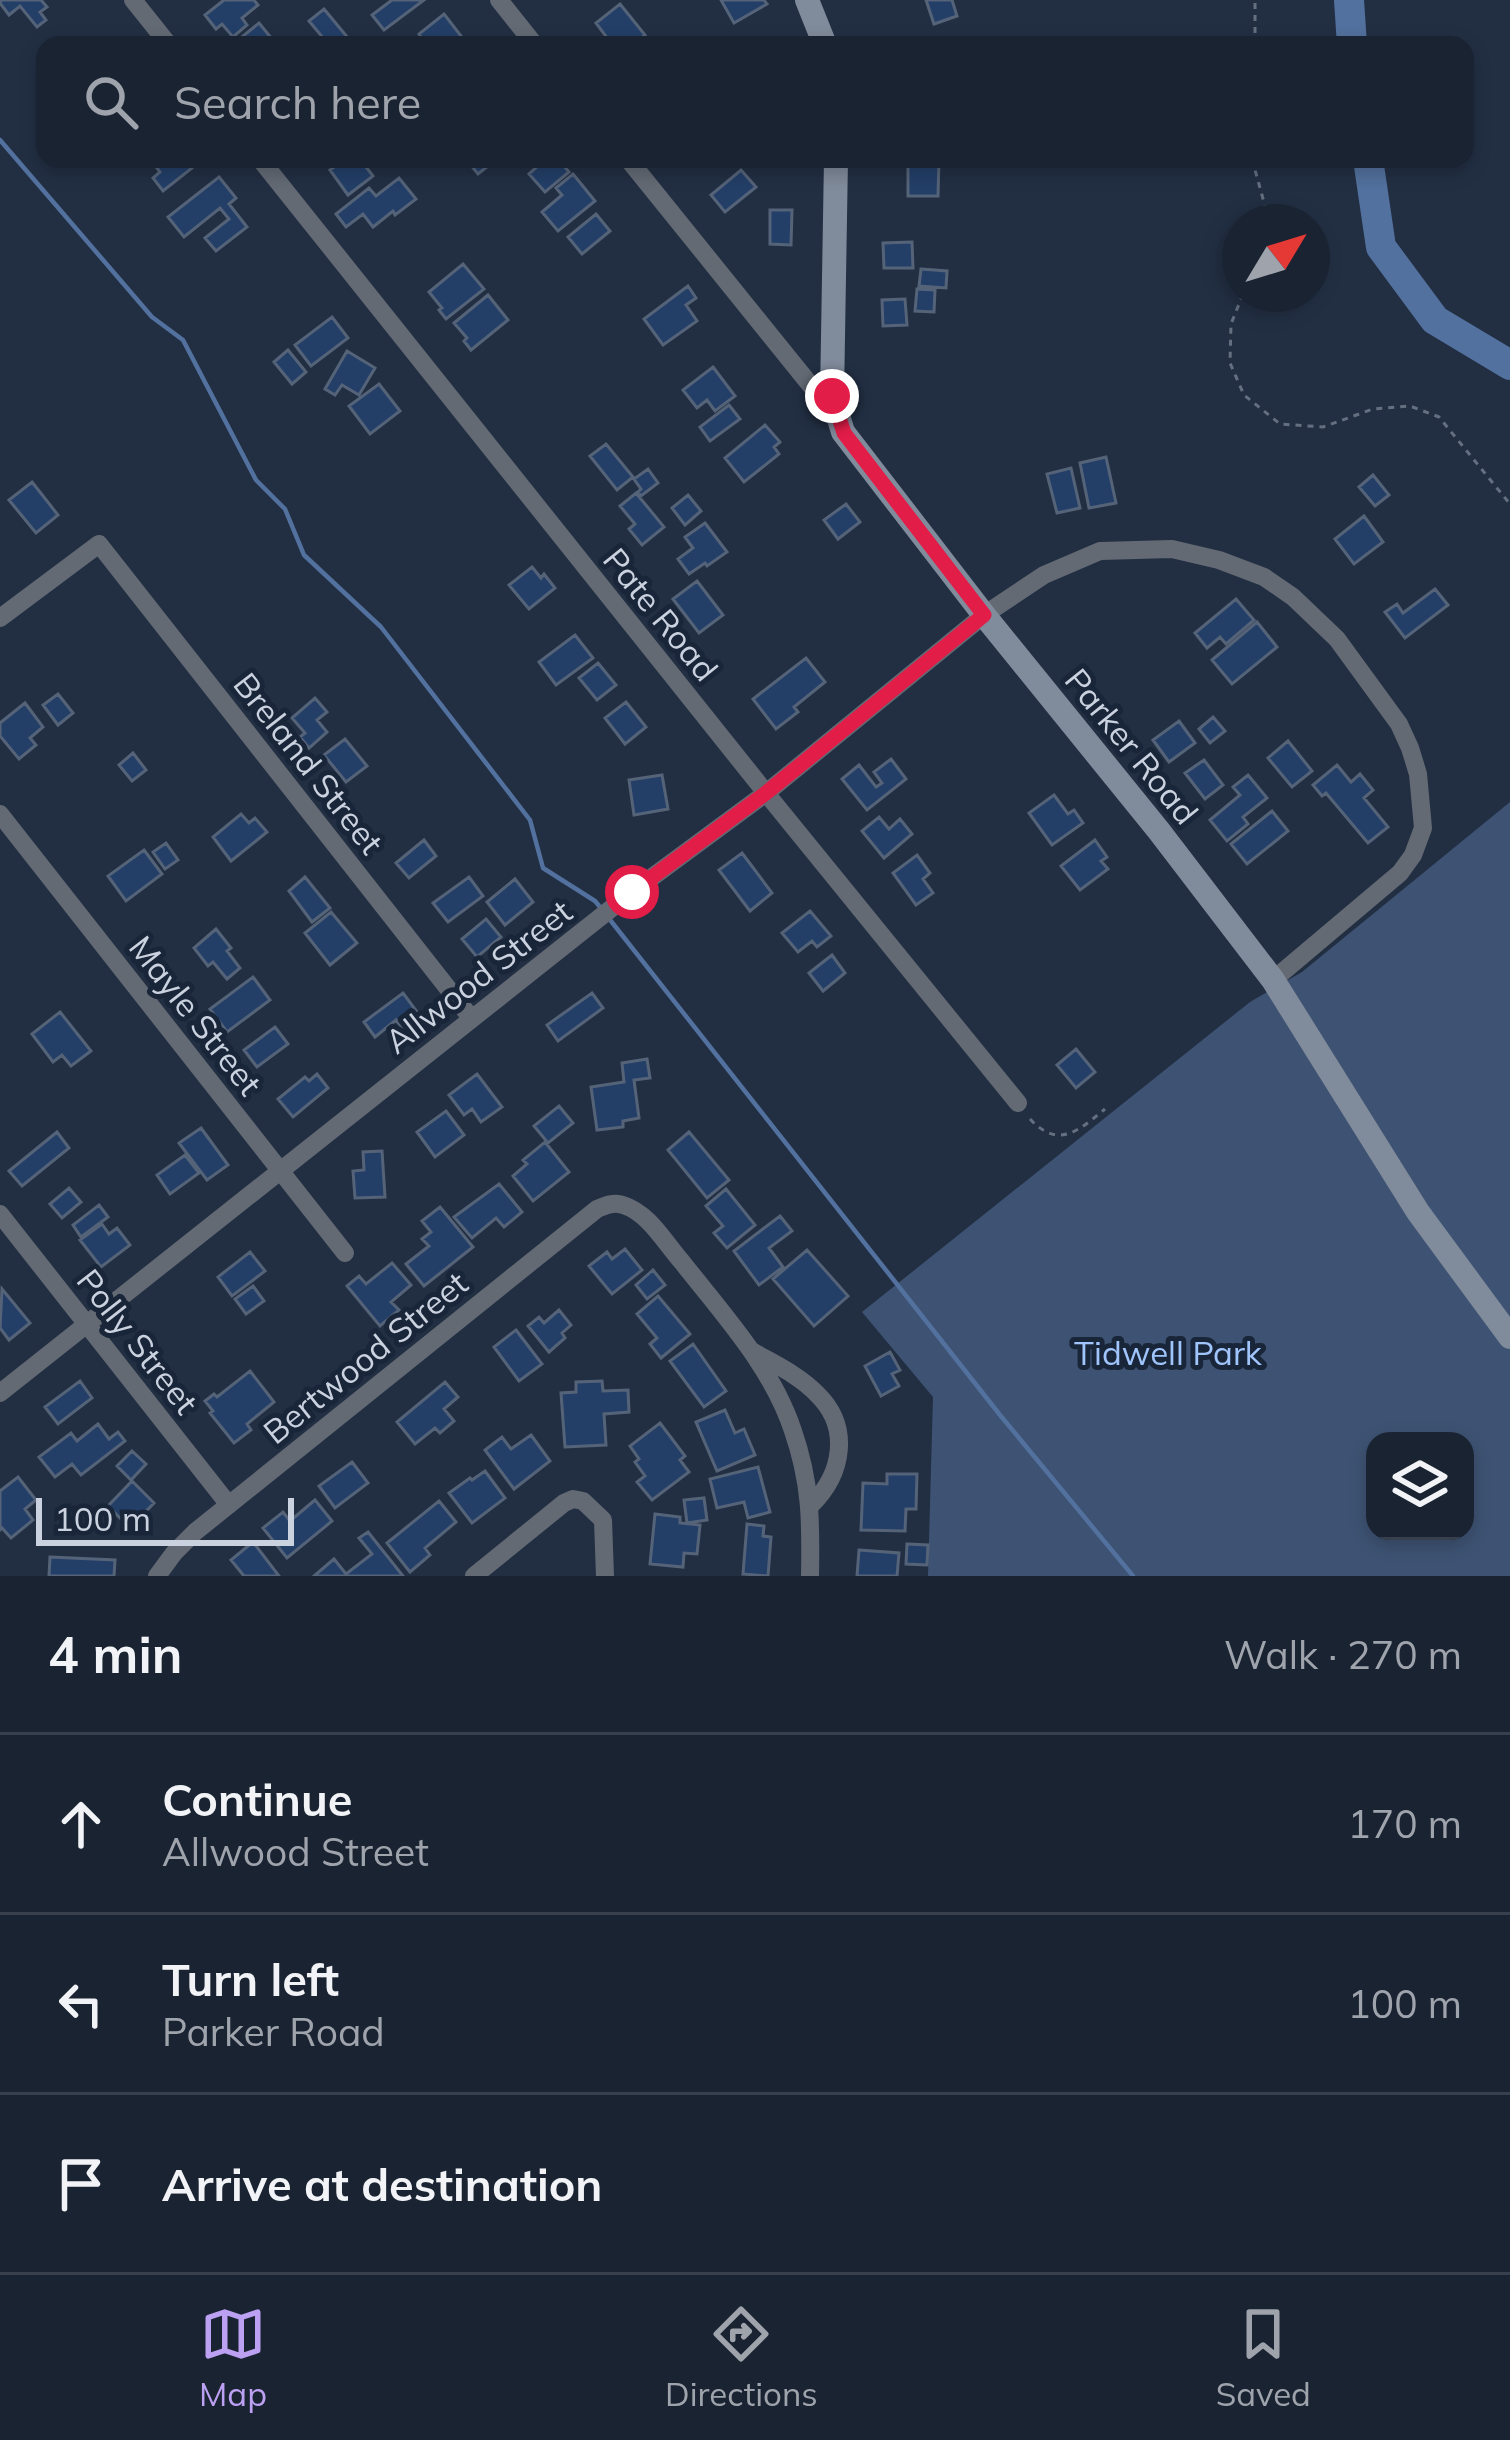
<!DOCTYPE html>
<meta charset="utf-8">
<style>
:root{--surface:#1a2332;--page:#272f3e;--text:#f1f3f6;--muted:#9fa4ac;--line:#38404d;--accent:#bca0f2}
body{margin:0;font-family:Mulish,sans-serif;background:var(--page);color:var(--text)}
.controls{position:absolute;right:36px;bottom:36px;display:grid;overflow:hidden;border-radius:24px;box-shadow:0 6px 18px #0003}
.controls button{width:108px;height:108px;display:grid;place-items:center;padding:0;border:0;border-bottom:3px solid var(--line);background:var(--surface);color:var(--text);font:60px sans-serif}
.compass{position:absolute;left:1222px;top:204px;width:108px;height:108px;border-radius:50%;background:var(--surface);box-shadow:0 6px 18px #0003;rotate:52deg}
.scale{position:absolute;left:36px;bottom:30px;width:258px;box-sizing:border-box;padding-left:12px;border:6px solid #cad2df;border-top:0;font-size:33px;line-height:42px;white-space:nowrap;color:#cad2df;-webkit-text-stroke:9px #192538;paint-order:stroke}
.stop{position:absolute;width:36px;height:36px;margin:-27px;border:9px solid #e11d48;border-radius:50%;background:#fff}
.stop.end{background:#e11d48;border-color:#fff;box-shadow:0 3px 12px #0008}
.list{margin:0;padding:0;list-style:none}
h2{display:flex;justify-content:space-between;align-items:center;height:156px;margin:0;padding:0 48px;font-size:51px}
h2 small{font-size:39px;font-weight:400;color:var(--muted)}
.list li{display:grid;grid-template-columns:78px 1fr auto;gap:36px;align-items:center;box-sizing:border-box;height:180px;padding:0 48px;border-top:3px solid var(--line)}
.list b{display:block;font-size:45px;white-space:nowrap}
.list p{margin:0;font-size:39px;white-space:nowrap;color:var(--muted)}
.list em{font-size:39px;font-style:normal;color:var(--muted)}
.icon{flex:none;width:66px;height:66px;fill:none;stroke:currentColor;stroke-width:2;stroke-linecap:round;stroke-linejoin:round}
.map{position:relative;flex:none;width:1510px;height:1576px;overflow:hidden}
.search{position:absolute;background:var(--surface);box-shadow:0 6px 18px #0003;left:36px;right:36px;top:36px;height:132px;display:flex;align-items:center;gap:30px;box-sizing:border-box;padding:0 42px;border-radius:24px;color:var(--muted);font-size:45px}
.sheet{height:696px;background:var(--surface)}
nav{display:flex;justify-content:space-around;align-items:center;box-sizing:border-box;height:168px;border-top:3px solid var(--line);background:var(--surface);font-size:33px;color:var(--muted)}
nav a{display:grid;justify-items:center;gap:6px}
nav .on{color:var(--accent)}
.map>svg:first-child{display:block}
.green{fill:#3e5373;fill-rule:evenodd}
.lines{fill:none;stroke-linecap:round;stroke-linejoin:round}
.stream{stroke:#53719e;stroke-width:4.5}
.river{stroke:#53719e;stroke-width:30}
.building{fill:#233f68;stroke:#556379;stroke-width:3}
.path{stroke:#646f80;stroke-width:3;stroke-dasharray:6 6;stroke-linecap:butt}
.minor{stroke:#636a74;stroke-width:18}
.secondary{stroke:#808b9b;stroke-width:24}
.route{stroke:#e11d48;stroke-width:15}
.labels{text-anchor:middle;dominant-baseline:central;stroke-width:10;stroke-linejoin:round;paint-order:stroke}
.street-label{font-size:33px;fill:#cad2df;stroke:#192538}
.park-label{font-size:33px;fill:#a0c4fc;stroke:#192538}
</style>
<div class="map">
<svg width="1510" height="1576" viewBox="0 0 1510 1576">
<rect width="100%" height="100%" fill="#222f43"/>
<!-- green -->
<path class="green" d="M1510 802V1576H928L933 1397 862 1312 1250 1002 1302 972ZM1375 1441H1465V1531H1375Z"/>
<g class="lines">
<!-- stream -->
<path class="stream" d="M0 140 152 317 183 340 256 480 285 509 304 555 381 627 530 820 543 868 595 901 600 907
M607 916 1000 1415 1133 1576"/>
<!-- river -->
<path class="river" d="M1349 0 1352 45
M1368 159 1381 247 1435 320 1510 365"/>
</g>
<!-- building -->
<path class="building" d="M1 0H41L47 7 40 12 46 20 37 27 20 6 9 15 0 3Z
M224 0H254L258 5 242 18 247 25 233 37 222 24 216 29 205 15Z
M392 0H424L384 30 372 15Z
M721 0H764L767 4 734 23Z
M926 0H952L957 16 934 24Z
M620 4 645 35 632 45H602L608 39 596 23Z
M324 9 353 44 352 45H329L309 21Z
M444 14 468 45H417L423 40 419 34Z
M259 23 277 45H232Z
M185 159 192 168 163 191 153 178 160 172 151 160Z
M345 159H360L373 176 348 195 330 170Z
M466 159H497L478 174Z
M546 159H558L569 172 545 192 529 174Z
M908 159H939L938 196H908Z
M741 170 756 187 725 212 711 195Z
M573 174 595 201 558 231 542 212 562 195 556 188Z
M219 177 236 198 229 204 247 227 216 251 205 238 229 219 220 208 184 237 168 217Z
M399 178 416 199 395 215 393 211 373 227 363 214 346 227 336 214 369 188 376 196Z
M770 210H792L791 245 770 244Z
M596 214 610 231 582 254 568 237Z
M912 242 913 268H884L883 243Z
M463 264 484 289 446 319 439 310 442 308 429 292Z
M921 269 947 271 946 288 919 286Z
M688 286 696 298 686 305 697 321 663 345 644 319Z
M917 289 935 290 934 312 915 311Z
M488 295 508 320 471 350 464 341 467 338 454 323Z
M905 299 907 325 883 326 882 300Z
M332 317 348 338 311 366 295 345Z
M288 350 306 372 292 384 274 362Z
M347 351 375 368 359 395 342 385 335 395 325 389Z
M713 367 735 396 715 411 707 400 697 408 683 390Z
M379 384 400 411 370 434 349 406Z
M729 405 740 419 710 441 700 427Z
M765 425 780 442 774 447 779 454 744 482 725 458Z
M606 444 633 477 617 490 590 456Z
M1106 457 1116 503 1089 508 1080 463Z
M1071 468 1080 508 1057 513 1047 474Z
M648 469 658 483 641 496 638 492 641 489 634 479Z
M1373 475 1389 495 1375 506 1359 487Z
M32 482 58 515 36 533 9 500Z
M636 493 664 527 642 545 629 529 635 524 620 506Z
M688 495 701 511 685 525 672 508Z
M846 504 860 522 838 539 824 520Z
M1364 516 1383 542 1354 564 1335 539Z
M705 523 727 552 707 566 705 563 689 574 678 559 693 548 685 537Z
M532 567 541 578 544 574 555 588 529 609 509 585Z
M697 581 723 615 699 633 673 599Z
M1435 589 1448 605 1405 638 1385 612 1397 604 1403 613Z
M1236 599 1254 620 1226 644 1220 637 1207 648 1195 633Z
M1257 622 1277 647 1232 684 1212 660Z
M575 635 593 658 556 685 539 662Z
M806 658 825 682 794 707 798 712 776 729 753 699Z
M598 663 616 685 597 700 579 678Z
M58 694 73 713 58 725 43 705Z
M315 698 327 712 317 720 327 732 309 748 300 737 305 733 292 718Z
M626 702 646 727 625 744 605 718Z
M25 703 43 727 30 738 36 745 19 759 0 736V723Z
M1213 717 1225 731 1210 743 1199 729Z
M1179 721 1195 743 1169 762 1153 740Z
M345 739 367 766 346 782 324 755Z
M1288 741 1312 771 1292 787 1268 758Z
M133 753 146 770 132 781 119 765Z
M891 759 906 779 867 810 842 779 859 765 876 787 882 783 874 772Z
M1204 760 1223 785 1205 799 1185 773Z
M1337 765 1351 782 1360 774 1373 790 1364 798 1388 827 1368 843 1326 793 1322 796 1313 785Z
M662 775 668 809 634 815 629 780Z
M1248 775 1267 798 1243 817 1248 824 1227 841 1210 820 1240 795 1233 787Z
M1054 795 1068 814 1074 810 1083 823 1052 845 1029 813Z
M1272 811 1288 831 1247 864 1231 844Z
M241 814 249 823 255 818 267 832 231 861 213 837Z
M879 817 889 829 900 819 912 834 884 858 862 831Z
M424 840 436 856 409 878 396 863Z
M1095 840 1107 857 1101 861 1108 869 1080 890 1061 866Z
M166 843 178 860 165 869 153 852Z
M144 850 162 874 126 901 108 876Z
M742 853 772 893 750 911 719 870Z
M917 855 930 873 923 879 933 893 916 905 893 873Z
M305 877 330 908 312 922 289 891Z
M469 877 483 896 448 922 433 903Z
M515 879 533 902 505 925 487 902Z
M810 911 831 936 817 947 812 941 798 952 782 933Z
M331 912 357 943 330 965 305 933Z
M486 919 501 937 477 957 462 939Z
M216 929 231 948 227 951 240 968 227 979 213 962 208 966 194 948Z
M832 955 845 973 823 991 809 973Z
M253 977 270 1000 227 1032 210 1009Z
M403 993 420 1016 403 1029 396 1020 375 1037 364 1022Z
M592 993 603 1008 558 1041 547 1025Z
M60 1012 91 1051 71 1066 62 1055 53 1062 32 1034Z
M275 1027 288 1044 257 1067 244 1050Z
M1076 1049 1095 1072 1076 1088 1057 1065Z
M647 1059 650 1078 634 1080 639 1118 623 1121V1127L597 1130 591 1087 624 1082 622 1063Z
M317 1074 328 1088 293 1117 278 1099 305 1077 309 1081Z
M477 1074 502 1107 481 1122 472 1109 464 1115 449 1095Z
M559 1106 573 1123 548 1143 534 1126Z
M446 1111 464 1135 435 1157 417 1132Z
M201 1128 228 1165 207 1180 179 1143Z
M57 1132 69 1148 22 1186 9 1171Z
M689 1132 729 1180 707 1198 668 1150Z
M545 1142 569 1172 533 1201 513 1176 527 1164 523 1160Z
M382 1151 385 1197 355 1198 353 1171 364 1170 363 1152Z
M185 1155 199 1173 170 1194 157 1175Z
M499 1184 522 1212 504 1227 496 1218 472 1238 454 1217Z
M69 1188 81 1202 62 1218 50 1204Z
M726 1189 755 1225 727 1248 714 1233 723 1226 706 1206Z
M99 1205 108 1217 81 1237 73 1225Z
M440 1207 473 1247 424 1286 406 1264 429 1246 422 1239 431 1232 422 1221Z
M780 1216 792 1231 769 1248 783 1267 759 1285 734 1251Z
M102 1224 109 1234 117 1228 130 1245 101 1267 80 1240Z
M625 1249 642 1270 612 1294 589 1266 607 1252 612 1259Z
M807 1250 848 1296 814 1326 773 1279Z
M250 1252 265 1271 232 1296 218 1277Z
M392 1263 411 1285 391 1302 399 1310 380 1326 347 1286 359 1276 366 1284Z
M653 1270 665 1285 647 1299 636 1285Z
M253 1286 264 1301 246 1314 235 1299Z
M2 1289 30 1323 9 1340 0 1328Z
M658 1296 690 1334 661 1358 650 1344 657 1338 637 1314Z
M559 1310 571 1325 562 1333 565 1338 549 1352 528 1326 539 1317 544 1323Z
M516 1330 542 1364 519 1381 494 1347Z
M693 1344 726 1391 704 1407 670 1361Z
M890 1352 900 1370 892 1374 899 1386 881 1396 865 1366Z
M250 1371 274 1402 247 1424 251 1430 234 1443 210 1413 213 1411 205 1401 214 1394 217 1397Z
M80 1381 92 1398 58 1424 45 1407Z
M602 1381 603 1391 628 1390 629 1412 604 1414 606 1445 565 1447 561 1393 576 1392V1382Z
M445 1382 458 1397 444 1409 454 1421 440 1433 435 1428 415 1444 397 1422Z
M725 1410 735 1433 744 1429 755 1455 717 1471 696 1422Z
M660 1423 685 1456 680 1460 689 1472 652 1500 637 1482 645 1476 635 1462 639 1459 630 1446Z
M98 1424 109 1439 118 1432 125 1441 81 1475 72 1464 55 1477 39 1457 71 1433 77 1441Z
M531 1435 550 1461 514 1489 485 1450 502 1437 511 1449Z
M132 1451 146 1464 131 1480 117 1466Z
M352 1462 368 1483 335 1508 319 1486Z
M758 1467 770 1512 748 1518 744 1502 717 1508 710 1479Z
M485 1471 505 1498 472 1523 449 1493 470 1478 472 1480Z
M887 1474H917L916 1509H906L905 1531 861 1530 863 1483 887 1484Z
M18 1477 36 1500 25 1509 33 1520 11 1538 2 1528 0 1530V1491Z
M132 1481 154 1503 130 1528 108 1506Z
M704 1498 707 1520 687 1523 684 1500Z
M315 1500 332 1521 287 1558 263 1528 283 1512 290 1521Z
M439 1501 456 1522 425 1548 430 1555 410 1572 387 1543Z
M655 1514 680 1517V1523L700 1525 697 1554 684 1553 683 1567 650 1564Z
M747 1524 764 1526 763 1536 771 1537 768 1576 743 1574Z
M368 1532 403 1576H314L334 1559 346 1574 372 1554 359 1538Z
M253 1542 279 1576H244L231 1560Z
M907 1544 928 1545 927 1565 906 1564Z
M859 1550 899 1553 897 1576H857Z
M50 1557 115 1560 114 1576H49Z"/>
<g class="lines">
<!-- path -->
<path class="path" d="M1255 45V0
M1252 159 1265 206 1263 222
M1243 294 1231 324 1230 363 1244 395 1280 424 1323 427 1373 409 1410 406 1439 417 1510 504
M1030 1119C1059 1150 1079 1130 1105 1109"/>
<!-- minor -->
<path class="minor" d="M133 0 169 45
M499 0 535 45
M260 159 766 793 1018 1103
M628 159 816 392 833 403
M0 618 99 544 472 1019
M0 814 345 1253
M0 1214 229 1505
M752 1351C774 1364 799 1375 817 1394 851 1427 843 1474 811 1505
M0 1393 632 892 766 793 984 615 1044 575 1100 551 1172 549 1219 560 1264 577 1293 597 1337 639 1399 724 1410 748 1418 774 1423 828 1413 855 1400 873 1273 980
M157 1576 174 1553 195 1532 597 1209C606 1205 614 1202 623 1205 649 1213 665 1243 682 1262 723 1314 772 1367 793 1431 811 1483 811 1522 810 1576
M474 1576 564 1503 573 1499 583 1501 603 1520 605 1576"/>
<!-- secondary -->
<path class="secondary" d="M807 0 825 45
M836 159 832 396 843 432 984 615 1159 831 1273 980 1418 1212 1510 1337"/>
</g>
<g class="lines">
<!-- route -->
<path class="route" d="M632 892 766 793 984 615 844 433 832 396"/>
</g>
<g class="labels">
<!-- street labels -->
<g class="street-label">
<text transform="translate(661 614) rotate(51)">Pate Road</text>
<text transform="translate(1132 746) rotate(51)">Parker Road</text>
<text transform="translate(309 763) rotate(52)">Breland Street</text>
<text transform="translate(478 976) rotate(-38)">Allwood Street</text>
<text transform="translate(196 1015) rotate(52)">Mayle Street</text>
<text transform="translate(138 1341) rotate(52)">Polly Street</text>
<text transform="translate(365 1357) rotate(-39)">Bertwood Street</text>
</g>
<!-- park labels -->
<g class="park-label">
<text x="1168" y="1352">Tidwell Park</text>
</g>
</g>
</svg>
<div class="controls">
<button><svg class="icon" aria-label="layers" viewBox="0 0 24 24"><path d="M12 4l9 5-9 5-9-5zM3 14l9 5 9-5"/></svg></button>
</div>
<svg class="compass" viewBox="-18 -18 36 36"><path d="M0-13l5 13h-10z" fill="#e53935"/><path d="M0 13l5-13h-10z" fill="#9fa4ac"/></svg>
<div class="scale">100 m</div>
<div class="stop" style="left:632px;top:892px"></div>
<div class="stop end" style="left:832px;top:396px"></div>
<div class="search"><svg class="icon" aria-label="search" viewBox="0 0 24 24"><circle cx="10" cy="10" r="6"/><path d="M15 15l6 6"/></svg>Search here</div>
</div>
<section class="sheet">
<h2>4 min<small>Walk · 270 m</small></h2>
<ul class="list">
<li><svg class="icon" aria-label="ahead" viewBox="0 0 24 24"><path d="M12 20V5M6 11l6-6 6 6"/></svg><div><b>Continue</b><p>Allwood Street</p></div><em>170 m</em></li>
<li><svg class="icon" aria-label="left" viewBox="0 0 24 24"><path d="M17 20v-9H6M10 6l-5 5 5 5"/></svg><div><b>Turn left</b><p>Parker Road</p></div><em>100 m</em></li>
<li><svg class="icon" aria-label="arrive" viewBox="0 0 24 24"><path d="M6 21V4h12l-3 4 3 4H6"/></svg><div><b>Arrive at destination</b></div></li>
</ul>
</section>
<nav>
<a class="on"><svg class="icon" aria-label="map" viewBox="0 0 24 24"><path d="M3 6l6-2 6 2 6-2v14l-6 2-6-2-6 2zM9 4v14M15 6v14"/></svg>Map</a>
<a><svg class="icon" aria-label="directions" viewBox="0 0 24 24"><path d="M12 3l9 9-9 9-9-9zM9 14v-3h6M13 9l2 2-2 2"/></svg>Directions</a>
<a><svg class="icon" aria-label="saved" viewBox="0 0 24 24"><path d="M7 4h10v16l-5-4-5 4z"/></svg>Saved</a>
</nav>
